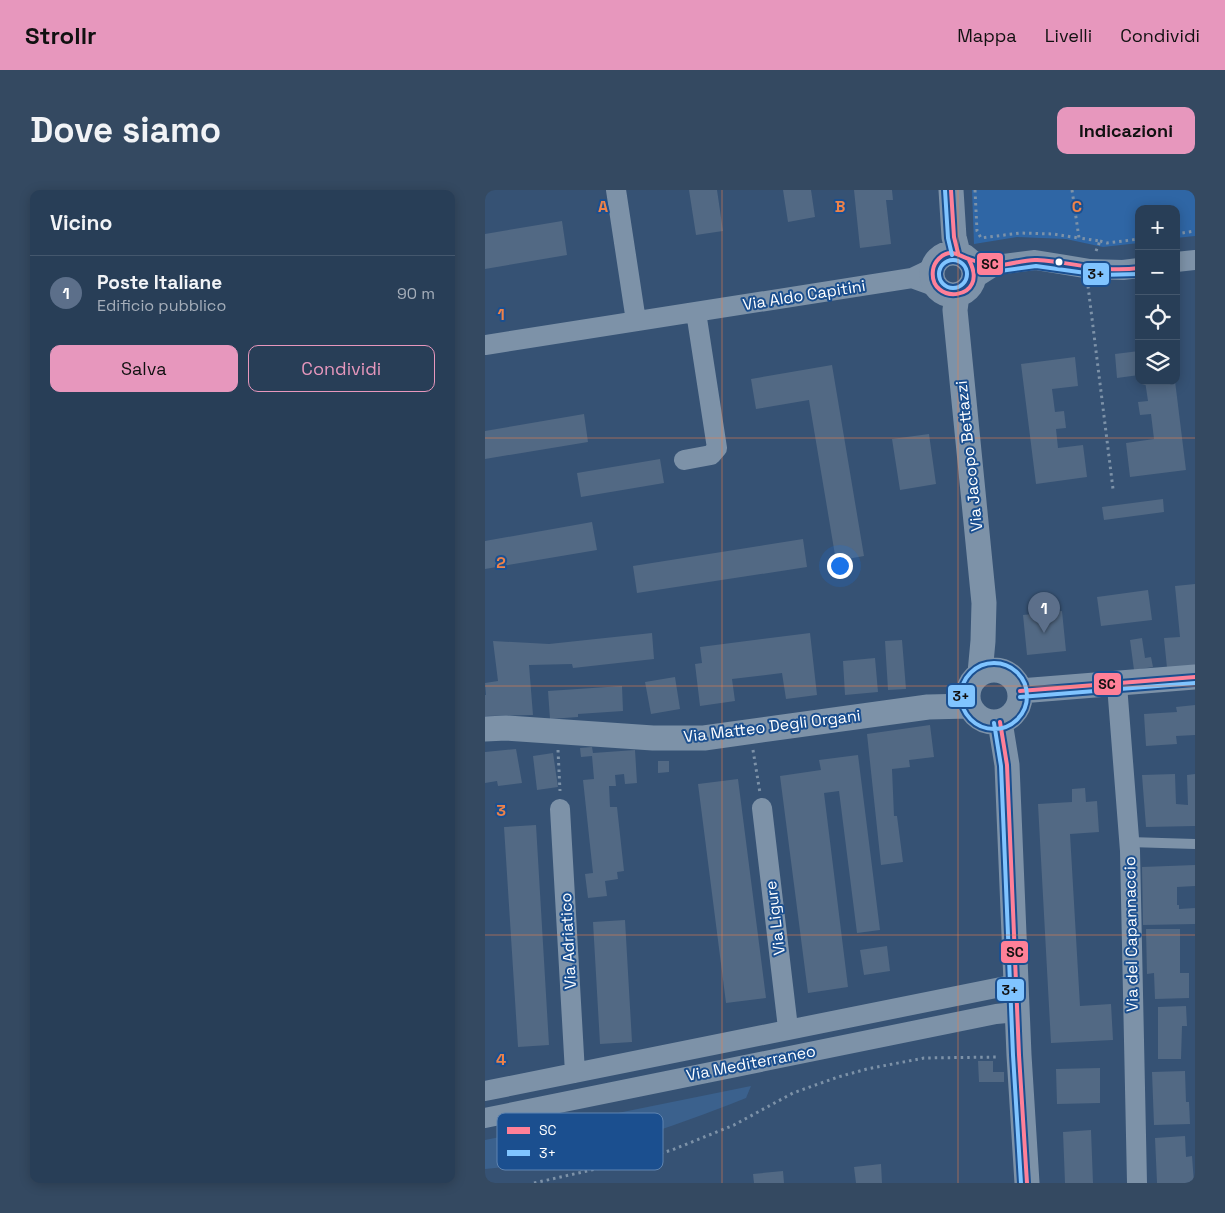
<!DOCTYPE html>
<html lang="it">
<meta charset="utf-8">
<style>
:root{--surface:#283e57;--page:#344961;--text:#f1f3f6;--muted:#a5aeba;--line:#44576d;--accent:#e797bd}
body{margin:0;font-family:"Space Grotesk",sans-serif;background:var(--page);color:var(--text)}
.controls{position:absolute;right:15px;top:15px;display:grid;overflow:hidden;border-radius:10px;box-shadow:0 2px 12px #0003}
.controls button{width:45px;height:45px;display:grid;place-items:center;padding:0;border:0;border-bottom:1px solid var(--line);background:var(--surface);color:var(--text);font:25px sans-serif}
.you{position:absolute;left:354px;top:375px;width:18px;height:18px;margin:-12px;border:4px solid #fff;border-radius:50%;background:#1a73e8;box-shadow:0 0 0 8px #1a73e833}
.badge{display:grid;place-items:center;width:32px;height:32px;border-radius:50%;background:var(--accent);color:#fff;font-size:16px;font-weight:700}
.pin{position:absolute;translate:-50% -41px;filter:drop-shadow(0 1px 2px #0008)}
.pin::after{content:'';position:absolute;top:26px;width:18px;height:15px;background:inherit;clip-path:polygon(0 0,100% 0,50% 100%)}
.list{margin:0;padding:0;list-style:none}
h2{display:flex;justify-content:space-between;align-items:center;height:65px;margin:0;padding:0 20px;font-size:21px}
h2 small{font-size:16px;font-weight:400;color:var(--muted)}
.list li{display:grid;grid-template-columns:32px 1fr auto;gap:15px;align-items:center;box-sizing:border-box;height:75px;padding:0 20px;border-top:1px solid var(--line)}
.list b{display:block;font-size:19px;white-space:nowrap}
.list p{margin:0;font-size:16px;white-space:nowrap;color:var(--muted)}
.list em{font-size:16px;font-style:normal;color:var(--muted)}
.actions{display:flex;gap:10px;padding:15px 20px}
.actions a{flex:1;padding:11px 0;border:1px solid var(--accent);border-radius:10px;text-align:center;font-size:18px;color:var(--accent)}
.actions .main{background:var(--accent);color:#111}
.icon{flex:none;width:28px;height:28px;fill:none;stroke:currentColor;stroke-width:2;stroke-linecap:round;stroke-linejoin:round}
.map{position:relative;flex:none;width:710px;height:993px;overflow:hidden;border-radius:10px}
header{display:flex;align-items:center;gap:30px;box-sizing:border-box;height:70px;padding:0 25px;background:var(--accent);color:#111}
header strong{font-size:24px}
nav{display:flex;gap:28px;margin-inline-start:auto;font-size:18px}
.intro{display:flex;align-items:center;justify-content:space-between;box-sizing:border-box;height:120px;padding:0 30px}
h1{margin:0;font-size:35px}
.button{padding:12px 22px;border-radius:10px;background:var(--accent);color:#111;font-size:18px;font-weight:700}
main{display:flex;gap:30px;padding:0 30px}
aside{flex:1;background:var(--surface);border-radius:10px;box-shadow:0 2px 12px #0003}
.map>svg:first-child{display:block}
.green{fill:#2f66a5}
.water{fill:#3b618d}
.building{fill:#526984}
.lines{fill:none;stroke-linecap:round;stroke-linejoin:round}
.path{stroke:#7d92a8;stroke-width:3;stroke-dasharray:2.5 4;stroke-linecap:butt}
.service{stroke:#7d92a8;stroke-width:10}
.minor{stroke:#7d92a8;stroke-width:20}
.tertiary{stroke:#7d92a8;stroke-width:25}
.bus-1-casing{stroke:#1b4f8f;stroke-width:8}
.bus-2-casing{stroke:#1b4f8f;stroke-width:8}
.bus-1{stroke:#ff8098;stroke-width:4}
.bus-2{stroke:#80c4ff;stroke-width:4}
.grid{fill:none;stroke:#ee8249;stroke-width:1;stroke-opacity:0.55}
.bus-dot{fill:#fff;stroke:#1b4f8f;stroke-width:2}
.labels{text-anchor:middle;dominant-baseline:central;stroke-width:4;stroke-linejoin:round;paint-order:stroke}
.street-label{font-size:16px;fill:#fff;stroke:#1b4f8f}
.key{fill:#1b4f8f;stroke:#5f84b1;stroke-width:1}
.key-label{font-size:14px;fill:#fff}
.grid-label{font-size:16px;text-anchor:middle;font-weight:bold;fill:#ee8249;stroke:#1b4f8f;stroke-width:4;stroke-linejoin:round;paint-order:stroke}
.line-badge{stroke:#1b4f8f;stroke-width:2}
.pale-badge-label{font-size:14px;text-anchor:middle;font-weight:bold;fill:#111}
</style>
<header>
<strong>Strollr</strong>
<nav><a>Mappa</a><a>Livelli</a><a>Condividi</a></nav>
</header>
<div class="intro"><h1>Dove siamo</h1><a class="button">Indicazioni</a></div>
<main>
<aside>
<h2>Vicino<small></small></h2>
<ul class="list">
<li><span class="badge" style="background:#5c6f8a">1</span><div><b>Poste Italiane</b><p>Edificio pubblico</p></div><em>90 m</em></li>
</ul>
<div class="actions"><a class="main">Salva</a><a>Condividi</a></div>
</aside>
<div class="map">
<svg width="710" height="993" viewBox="0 0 710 993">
<rect width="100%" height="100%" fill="#365274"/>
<!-- green -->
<path class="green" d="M487 0H710V46L691 48V19H654V53L618 57 581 49 532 47 489 54Z"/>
<!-- water -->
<path class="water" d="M266 896 261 908C177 941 91 971 0 979V950Z"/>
<!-- building -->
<path class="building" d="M204 0H232L238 41 211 45Z
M298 0H326L330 27 303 32Z
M369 0H407L408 10H401L406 54 375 58Z
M77 31 82 65 0 79V44Z
M654 161V185L632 188 630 164Z
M590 167 593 196 567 199 570 222 579 221 581 238 571 239 573 258 598 255 602 287 551 294 536 174Z
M347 175 379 366 351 371 324 210 271 219 266 189Z
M660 191H690L701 280 645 287 641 253 669 249 666 224 655 225 653 212 663 211Z
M99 224 103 252 0 269V241Z
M444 244 451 294 415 300 407 249Z
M175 269 179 293 96 307 92 283Z
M678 309 679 322 619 330 617 317Z
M107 332 112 360 0 379V351Z
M318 349 322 377 152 403 148 376Z
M710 394V475L682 478 679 448 695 447 690 396Z
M663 400 667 430 616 436 612 407Z
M577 421 581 461 542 465 538 425Z
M167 443 169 469 88 478 87 474 44 475 48 525 0 526V505H1L0 493 13 491 8 451 64 454Z
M325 443 332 505 301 509 297 483 247 489 250 511 215 516 210 474 217 473 215 457Z
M657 448 660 468 666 467 668 477 649 480 645 450Z
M417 450 421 499 403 500 400 451Z
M390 468 393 502 360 505 358 471Z
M190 487 195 519 166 524 160 492Z
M137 496 138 521 93 524V527L65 529 63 501Z
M710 515V545L691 546 692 554 661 556 659 524 692 522 691 517Z
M445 535 449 567 424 570 425 577 407 579 409 626H412L418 672 396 675 382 544Z
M107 557 108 563 150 560 152 593 140 594 139 584 130 585 131 596H124L125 617H132L139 681 132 682 133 689 120 691 122 706 103 708 100 684 108 683 98 590 109 589 107 566 96 567 95 558Z
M31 559 37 593 13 596 12 591 0 593V562Z
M68 563 73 597 52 600 48 566Z
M373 565 395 740 372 743 354 601 339 603 363 797 323 803 295 586 336 580 334 570Z
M173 571H184V582L173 583Z
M690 584 691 614 703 615 702 585 710 584V636L661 637 657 585Z
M253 589 281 808 241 813 213 594Z
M600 598 601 612 612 611 614 642 585 644 595 816 626 814 628 850 566 853 553 614 587 612V599Z
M51 635 64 855 33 857 19 637Z
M710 675V696L692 697V715H694V719L710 718V734L658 735 657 677Z
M140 730 147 852 115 854 108 732Z
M661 739H695V783H704V808L670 809 669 783 662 784Z
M402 756 405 781 379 785 375 760Z
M701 816 702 836H697L696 869H673V817Z
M493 871H508V882H519V892H494Z
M615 878V913L572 914 571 879Z
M700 881 701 912H704L705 934 669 935 667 882Z
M606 940 608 993H580L578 942Z
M700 946 701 967 707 966 709 993H672L670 948Z
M396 974 397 993H371L369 977Z
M298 981 299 993H269L268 984Z"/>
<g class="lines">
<!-- path -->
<path class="path" d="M490 0 492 41 496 48 535 43 568 44 594 48
M587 0 594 48 615 51 611 61
M691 44 710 41
M615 51 622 53 654 49
M603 96 628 299
M73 560 75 601
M268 560 275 603
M94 926 97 982
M49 993 151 970 187 960 249 935 308 903 353 887 382 879 439 868 514 867"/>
<!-- service -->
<path class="service" d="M644 652 710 654"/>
<!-- minor -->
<path class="minor" d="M131 0 151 131
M484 70 511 75 550 70 605 79 638 80 654 78
M691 72 710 70
M427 88 452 97
M489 89 511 75
M0 155 427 88 448 78
M199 270 226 265 232 258 211 122
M632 495 645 661 652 993
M277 618 303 838
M75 619 90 883
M0 901 531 794
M0 928 511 824 532 822"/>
<!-- tertiary -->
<path class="tertiary" d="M466 0 469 47 473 63
M447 84a21 21 0 1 1 42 0a21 21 0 1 1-42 0Z
M472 105 470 120 499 413 498 451 495 483
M483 506a26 26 0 1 1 52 0a26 26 0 1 1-52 0Z
M535 501 710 487
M515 532 522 575 534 865 542 993
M0 539 21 538 168 548H219L443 517 484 516"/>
<defs>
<path id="bus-1" d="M466 0 469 47 473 63
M484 70C506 111 443 116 448 80 449 72 457 63 466 63 472 63 478 67 484 69 492 72 501 74 510 75 524 76 538 69 552 70 588 72 616 83 654 78
M535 501 710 487
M515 532 522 575 534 865 542 993"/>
<path id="bus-2" d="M460 0 463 48 467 65
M454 84a14 14 0 1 1 28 0a14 14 0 1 1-28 0Z
M494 79 515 81 551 76 615 85 654 84
M476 506a33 33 0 1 1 66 0a33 33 0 1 1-66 0Z
M535 507 710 493
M509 533 516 576 528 865 536 993"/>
</defs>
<!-- bus-1 casing -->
<use href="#bus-1" class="bus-1-casing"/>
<!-- bus-2 casing -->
<use href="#bus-2" class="bus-2-casing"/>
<!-- bus-1 -->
<use href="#bus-1" class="bus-1"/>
<!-- bus-2 -->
<use href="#bus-2" class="bus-2"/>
</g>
<!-- grid -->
<path class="grid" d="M237 0V993M473 0V993M0 248H710M0 496H710M0 745H710"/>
<!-- markers -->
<circle class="bus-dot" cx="574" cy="72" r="4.5"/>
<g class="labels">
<!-- street labels -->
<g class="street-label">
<text transform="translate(319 105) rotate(-9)">Via Aldo Capitini</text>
<text transform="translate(484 266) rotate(-96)">Via Jacopo Bettazzi</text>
<text transform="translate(287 536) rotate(-7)">Via Matteo Degli Organi</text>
<text transform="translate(290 728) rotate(-97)">Via Ligure</text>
<text transform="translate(646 744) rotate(-91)">Via del Capannaccio</text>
<text transform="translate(83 751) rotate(-93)">Via Adriatico</text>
<text transform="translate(266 873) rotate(-11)">Via Mediterraneo</text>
</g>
</g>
<!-- legend -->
<rect x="12" y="923" width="166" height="57" rx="8" class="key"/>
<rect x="22" y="937" width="23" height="7" fill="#ff8098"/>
<rect x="22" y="960" width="23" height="6" fill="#80c4ff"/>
<g class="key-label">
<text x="54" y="945">SC</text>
<text x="54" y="968">3+</text>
</g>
<g class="grid-label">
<text x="118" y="22">A</text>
<text x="355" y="22">B</text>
<text x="592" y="22">C</text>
<text x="16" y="130">1</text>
<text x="16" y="378">2</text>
<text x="16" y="626">3</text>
<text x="16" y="875">4</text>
</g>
<g class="line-badge">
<rect x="491" y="62" width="28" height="24" rx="5" fill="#ff8098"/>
<rect x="597" y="72" width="28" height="24" rx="5" fill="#80c4ff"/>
<rect x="608" y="482" width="29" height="24" rx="5" fill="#ff8098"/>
<rect x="462" y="494" width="29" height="24" rx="5" fill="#80c4ff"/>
<rect x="515" y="750" width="29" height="24" rx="5" fill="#ff8098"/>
<rect x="511" y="788" width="29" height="24" rx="5" fill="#80c4ff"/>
</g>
<g class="pale-badge-label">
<text x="505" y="79">SC</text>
<text x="611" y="89">3+</text>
<text x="622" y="499">SC</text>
<text x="476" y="511">3+</text>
<text x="530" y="767">SC</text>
<text x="525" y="805">3+</text>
</g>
</svg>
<div class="controls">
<button>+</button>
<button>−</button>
<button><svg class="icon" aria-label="locate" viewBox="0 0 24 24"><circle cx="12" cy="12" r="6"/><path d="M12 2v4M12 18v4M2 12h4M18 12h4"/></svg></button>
<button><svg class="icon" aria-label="layers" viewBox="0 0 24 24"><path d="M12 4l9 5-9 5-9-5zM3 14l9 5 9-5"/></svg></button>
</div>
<div class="you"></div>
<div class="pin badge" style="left:559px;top:443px;background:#5c6f8a">1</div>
</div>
</main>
